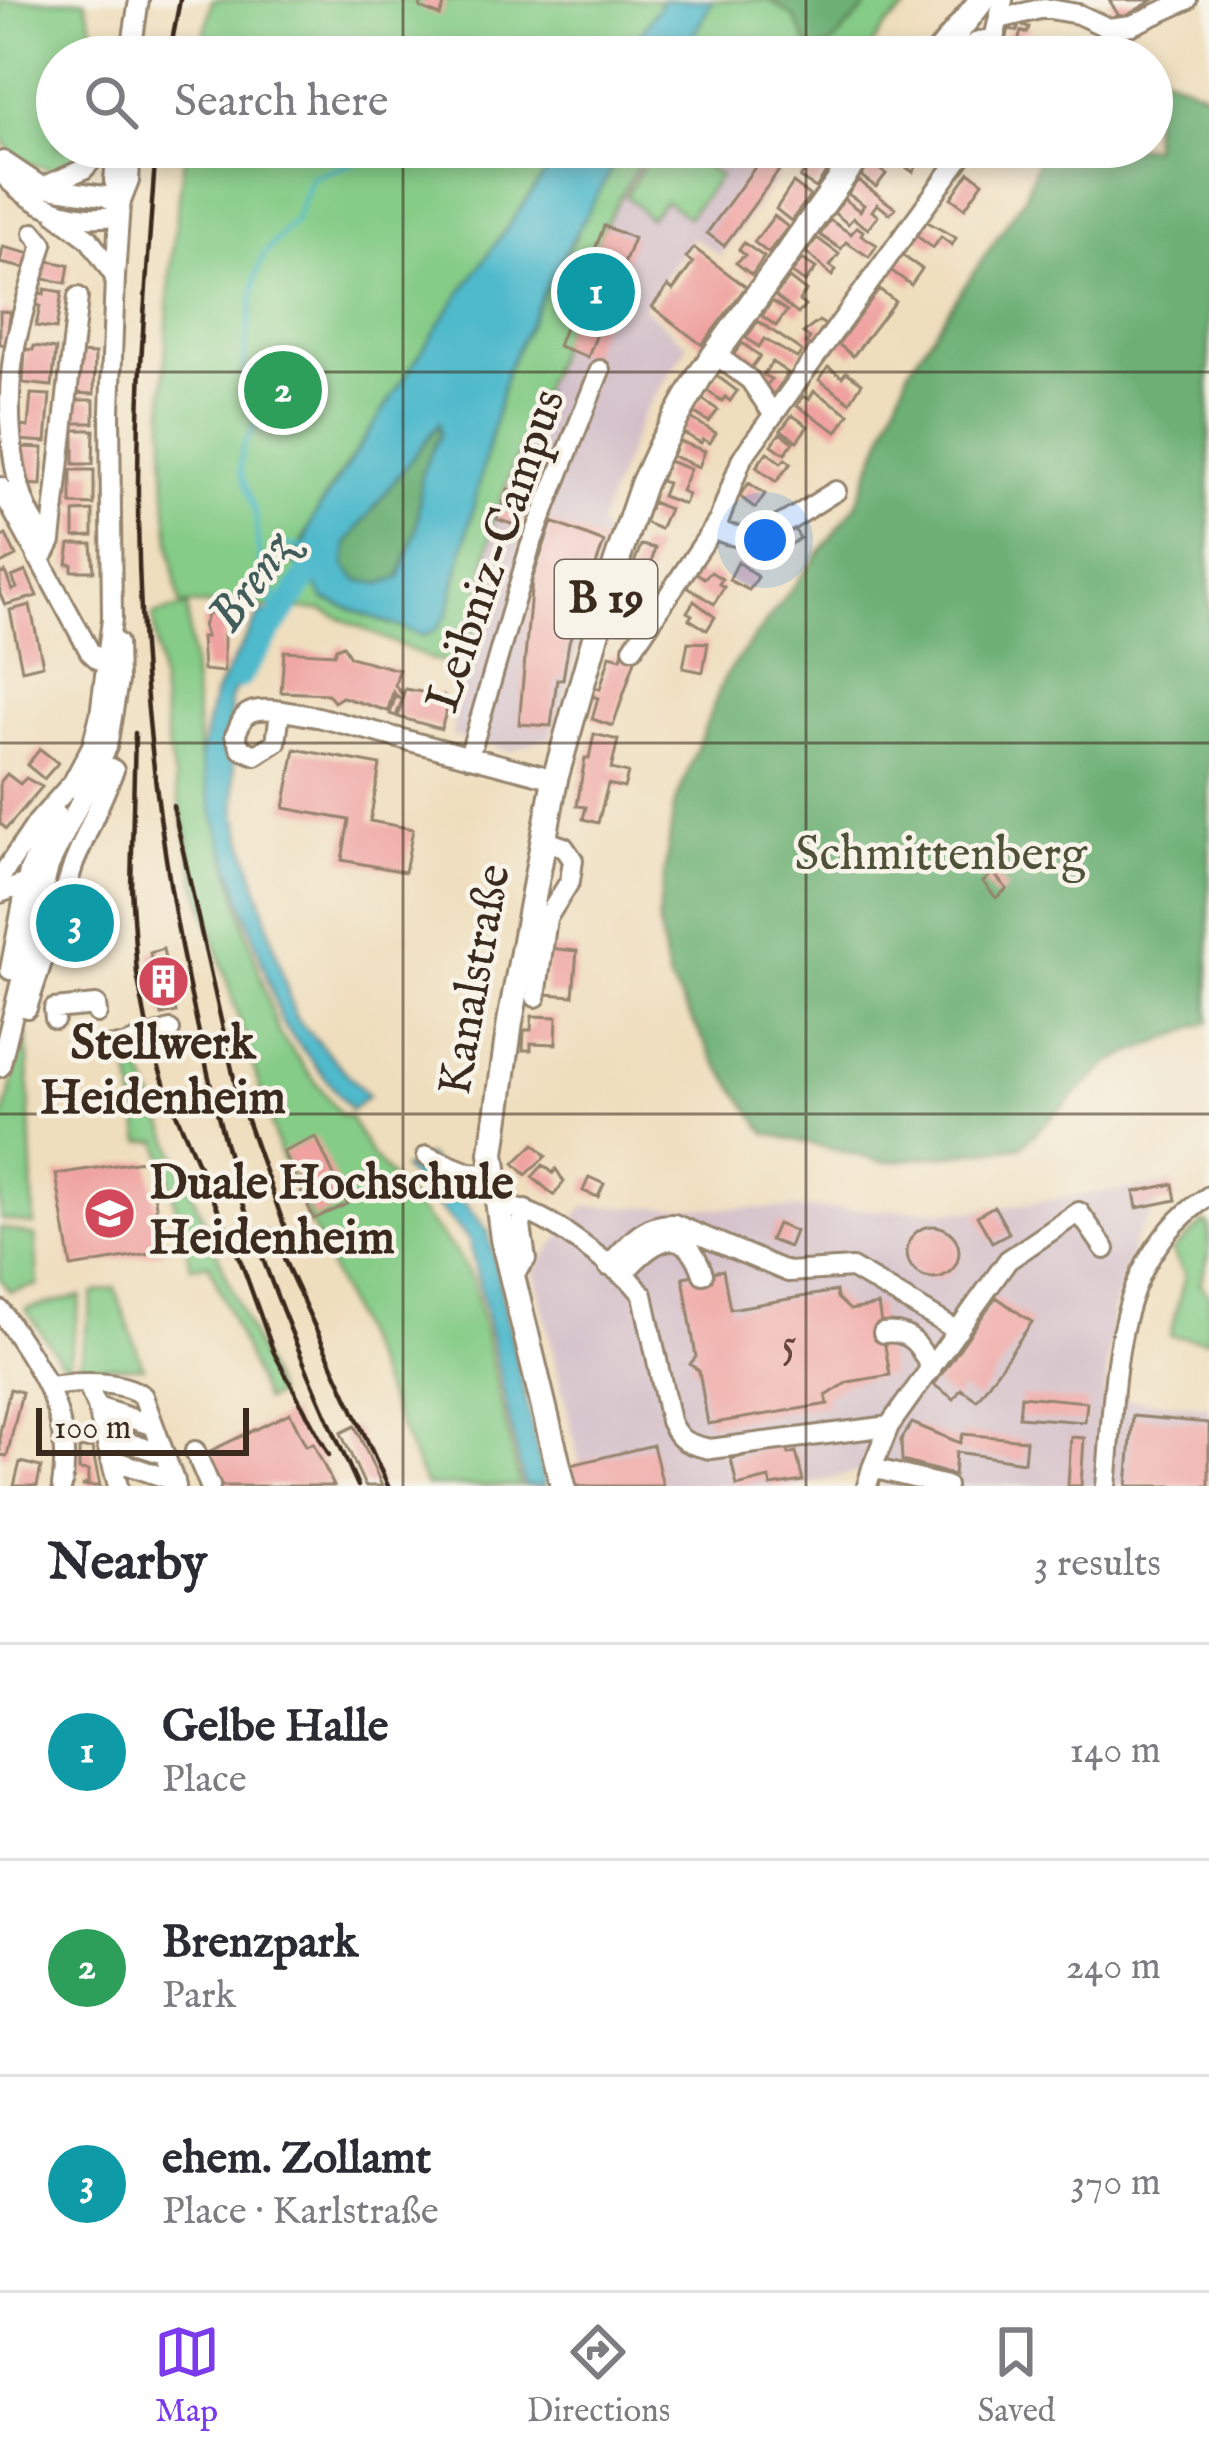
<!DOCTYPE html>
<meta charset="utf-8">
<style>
:root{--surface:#fff;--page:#f2f2f3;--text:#2b2b33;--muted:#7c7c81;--line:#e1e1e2;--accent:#7c3aed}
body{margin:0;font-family:"IM FELL English",serif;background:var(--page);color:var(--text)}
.scale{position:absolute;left:36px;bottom:30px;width:213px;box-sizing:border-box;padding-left:12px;border:6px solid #3b2a1e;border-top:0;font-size:33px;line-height:42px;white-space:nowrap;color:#3b2a1e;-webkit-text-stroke:9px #f7f3e8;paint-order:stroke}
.you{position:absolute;left:765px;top:540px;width:42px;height:42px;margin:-30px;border:9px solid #fff;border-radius:50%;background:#1a73e8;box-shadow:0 0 0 18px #1a73e833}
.badge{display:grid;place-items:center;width:78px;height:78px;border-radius:50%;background:var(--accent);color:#fff;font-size:39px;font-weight:700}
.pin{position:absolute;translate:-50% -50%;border:6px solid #fff;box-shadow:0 3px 12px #0006}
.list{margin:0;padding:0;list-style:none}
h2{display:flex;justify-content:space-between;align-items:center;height:156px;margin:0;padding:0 48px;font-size:51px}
h2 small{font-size:39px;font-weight:400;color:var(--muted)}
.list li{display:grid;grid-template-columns:78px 1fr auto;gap:36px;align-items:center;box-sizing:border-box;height:216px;padding:0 48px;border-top:3px solid var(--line)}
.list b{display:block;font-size:45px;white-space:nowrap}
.list p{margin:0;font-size:39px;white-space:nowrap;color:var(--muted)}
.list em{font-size:39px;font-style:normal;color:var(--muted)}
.icon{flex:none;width:66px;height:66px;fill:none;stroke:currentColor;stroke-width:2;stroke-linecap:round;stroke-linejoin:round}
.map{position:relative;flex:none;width:1209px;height:1486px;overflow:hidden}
.search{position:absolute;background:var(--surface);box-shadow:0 6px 18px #0003;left:36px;right:36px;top:36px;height:132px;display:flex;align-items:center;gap:30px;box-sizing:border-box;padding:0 42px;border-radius:66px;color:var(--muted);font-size:45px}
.sheet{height:804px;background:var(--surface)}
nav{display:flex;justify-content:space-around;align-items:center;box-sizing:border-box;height:168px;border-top:3px solid var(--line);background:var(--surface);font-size:33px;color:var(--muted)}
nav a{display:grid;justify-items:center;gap:6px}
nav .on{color:var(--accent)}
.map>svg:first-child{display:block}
.industrial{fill:#d2bdc8}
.green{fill:#85cc87;stroke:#607b52;stroke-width:3;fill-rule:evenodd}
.forest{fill:#6cb074;stroke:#546d49;stroke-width:3}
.water{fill:#4fbacc;stroke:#457275;stroke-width:3;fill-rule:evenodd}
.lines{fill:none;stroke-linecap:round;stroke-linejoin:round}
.stream{stroke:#4fbacc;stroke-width:4.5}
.river{stroke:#4fbacc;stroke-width:24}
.building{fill:#efa2a0}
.minor-casing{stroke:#95846e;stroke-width:24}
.major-casing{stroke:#95846e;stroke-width:30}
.minor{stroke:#fff;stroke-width:18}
.major{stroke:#fff;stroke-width:24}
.rail{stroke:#3b2a1e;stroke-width:4.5}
.grid{fill:none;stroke:#3b2a1e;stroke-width:3;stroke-opacity:0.55}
.labels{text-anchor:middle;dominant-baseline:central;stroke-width:9;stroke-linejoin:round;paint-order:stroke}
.number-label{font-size:42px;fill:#68483e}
.shield{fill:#f7f3e8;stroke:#73665b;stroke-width:3}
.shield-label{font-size:45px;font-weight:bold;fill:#3b2a1e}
.street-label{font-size:48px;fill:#3b2a1e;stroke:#f7f3e8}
.park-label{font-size:48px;fill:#4e5238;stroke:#f7f3e8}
.poi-label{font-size:48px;font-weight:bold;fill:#3b2a1e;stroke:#f7f3e8}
.water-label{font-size:51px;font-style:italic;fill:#425c5b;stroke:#f7f3e8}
</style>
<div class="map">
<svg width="1209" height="1486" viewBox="0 0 1209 1486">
<rect width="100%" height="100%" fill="#f7f3e8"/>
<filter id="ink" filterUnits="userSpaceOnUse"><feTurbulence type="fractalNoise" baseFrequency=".00833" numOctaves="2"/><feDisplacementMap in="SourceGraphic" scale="24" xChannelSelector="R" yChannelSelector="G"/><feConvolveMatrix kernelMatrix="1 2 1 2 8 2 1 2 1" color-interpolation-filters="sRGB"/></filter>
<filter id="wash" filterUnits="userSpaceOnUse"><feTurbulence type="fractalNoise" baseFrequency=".004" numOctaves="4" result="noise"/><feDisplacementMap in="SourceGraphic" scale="48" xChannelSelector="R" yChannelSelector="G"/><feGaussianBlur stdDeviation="2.7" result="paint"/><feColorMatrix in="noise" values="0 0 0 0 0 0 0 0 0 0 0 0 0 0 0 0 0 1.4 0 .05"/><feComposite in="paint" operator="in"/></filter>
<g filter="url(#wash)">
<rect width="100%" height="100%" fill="#efdebd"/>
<!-- industrial -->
<path class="industrial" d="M649 147 798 149 720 256 693 237 643 307 688 345 642 416 598 526 607 535 574 641 579 644 566 694 550 737 511 751 452 736 458 682 469 673 494 518 604 226Z
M1172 1182 1135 1238 1113 1310 1096 1486H881L882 1467 798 1486H585L534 1269 585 1206 972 1211Z
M1112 1398 1209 1407V1486H1104Z"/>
<!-- green -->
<path class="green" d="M0 0H85L101 57H57V147H76L80 159 59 171 16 160 0 135Z
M212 0H917L886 26 864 57H200Z
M186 147H649L604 226 494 518 467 665 430 659 322 610 180 604C152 470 165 282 186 147ZM513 220 577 235 549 282 507 370 447 615 423 636 324 599 309 573 292 561 326 495Z
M654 147H681L720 176 688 217 665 201 649 218 626 196Z
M187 606 200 758 248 936 278 1032 341 1115 349 1116 370 1153 458 1255 473 1281 520 1486H426L280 1154 198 886 168 750 153 615Z
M27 1032 34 1225 0 1219V1129Z
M134 1053 276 1395 265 1401 209 1264 191 1267 159 1141 141 1142 128 1056Z
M1204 1222 1209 1225V1255L1200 1283 1209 1296V1340L1170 1336 1185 1275 1172 1251Z
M0 1228 35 1236 38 1285 10 1292 0 1278Z
M115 1288 143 1367 79 1365 93 1293Z
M81 1296 68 1364 61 1362 26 1309Z"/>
<!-- forest -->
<path class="forest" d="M769 0H873L830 46 812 53 794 17Z
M1152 70 1209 94V1022L1112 1061 1020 1147 884 1162 766 1133 715 1060 668 978 658 919 674 807 725 676 856 505 909 369 1025 196 1042 147H1152Z
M439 421 440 434 422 472 417 527 399 578 381 584 357 580 345 566 347 543Z"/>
<!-- water -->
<path class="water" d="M663 0H713L681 57H625Z
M564 147H624L549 282 507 370 447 615 436 630 423 636 324 599 309 574 292 561 305 542 313 518 446 314ZM439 423 440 434 422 472 417 527 400 577 381 584 357 580 345 566 347 543Z
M261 611 274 618 230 699 236 814 295 1017 368 1096 351 1110 282 1023 215 819 200 758 213 697Z
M427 1156 488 1232 545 1486H524L469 1240 403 1169Z"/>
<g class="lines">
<!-- stream -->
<path class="stream" d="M283 610 270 584 273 551 281 545 301 546 304 550
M277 619 261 577 255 512 240 470 242 449 254 427 258 407 244 373 245 351 256 275 264 254 296 219 311 177 375 156 381 147"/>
<!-- river -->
<path class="river" d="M239 677 327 547"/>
</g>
<g id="blocks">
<!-- building -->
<path class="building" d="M423 0H446L440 16 420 8Z
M1109 0H1153L1121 19Z
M1019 24 1029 27 1027 33 1021 31 1017 46 1005 43 1009 29 1017 31Z
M821 147 838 154 816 188 800 178Z
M881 147H894L918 164 913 172 896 160 889 168 874 157Z
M923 147H941L943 149 927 163 917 154Z
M763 156 780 169 724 246 707 233Z
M871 163 886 174 876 187 861 176Z
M969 172 983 182 965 208 951 198Z
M858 180 895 208 890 214 877 204 872 211 878 216 868 229 853 218 848 224 834 213 844 199 860 211 864 205 848 194Z
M793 183 810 196 791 221 776 209Z
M774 216 788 227 768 253 754 242Z
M830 220 851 234 857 227 863 231 861 235 877 245 869 257 846 242 841 249 820 235Z
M924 220 956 238 952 245 941 237 933 248 914 234Z
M604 226 634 238 588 357 558 346Z
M817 238 839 254 830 266 836 270 832 276 806 252Z
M744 243 764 257 752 275 736 263 745 255 739 250Z
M3 247 32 254 29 269 0 263Z
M694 248 746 287 702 345 652 307 668 286 673 290 693 263 686 258Z
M900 254 922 269 911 285 889 269Z
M802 259 816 268 805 282 792 273Z
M43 260 69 265 66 283 39 278Z
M789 278 806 291 799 301 805 306 798 314 775 296Z
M45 289 62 292 56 329 36 326 40 306 34 305 37 292 44 294Z
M879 289 895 301 853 356 838 344Z
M772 301 787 311 776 326 762 316Z
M0 311 10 312 7 345 0 344Z
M758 321 802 351 797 358 764 339 759 347 746 338Z
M819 321 825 325 820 332 822 334 811 348 806 343 810 338 803 333Z
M742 343 760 356 749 371 731 358Z
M34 346 56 349 52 386 23 383 25 349 33 350Z
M76 353 95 354 94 394 75 393Z
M772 362 788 373 774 394 765 388 771 379 763 375Z
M828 367 842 377 846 372 862 383 850 402 819 380Z
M716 375 737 391 730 401 725 397 722 401 706 390Z
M814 391 849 414 837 432 797 406 803 396 809 399Z
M31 394 50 395 46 442 18 440 19 426 28 427Z
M701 398 718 410 709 422 692 411Z
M73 400H94V423H73Z
M792 415 808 426 797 441 781 430Z
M689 417 716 433 710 443 703 439 701 443 680 431Z
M74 430H94L93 464H74Z
M780 433 793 442 785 454 772 445Z
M678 441 705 451 699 467 672 456Z
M20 447 43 448 41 485 24 484Z
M767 452 781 463 785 459 791 463 776 482 756 467Z
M668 461 690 469 681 491 688 494 684 504 662 496 667 483 660 481Z
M71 470H94V505L71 504Z
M749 483 765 494 755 508 739 496Z
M508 489 537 500 526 529 497 519Z
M652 502 669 509 660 529 644 522Z
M93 511V536L74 537V512Z
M552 522 604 542 569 642 563 679H557L551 726 519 724 532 580Z
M792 526 800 538 784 549 776 536Z
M6 535 16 556 0 564V538Z
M771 538 776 546 771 549 774 554 750 564 744 553Z
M70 544H92L94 571H72V564H67Z
M641 545 655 548 646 584 628 579Z
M738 562 758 577 749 590 729 580Z
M26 571 37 596 5 605 0 594V574L5 572 12 590 17 588 12 577Z
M695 572 704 578 711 572 722 579 719 584 724 587 714 604 686 586Z
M694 601 715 617 707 630 689 619 692 615 687 612Z
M30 605 43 665 22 670 10 610Z
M208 613H232L231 633H224V672L203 670 201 637H206L203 626Z
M688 642 708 643 703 672 683 668Z
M343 645 350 657 399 670 395 685 403 696 405 689 444 696 442 700 449 702 441 729 398 717 403 698 396 716 390 714 395 697 399 698 393 692 388 711 342 697 334 702 328 694 281 692 284 651 334 654 336 648Z
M624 647 638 651 613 726 592 719 598 698 592 696 594 687 600 689 610 655 621 658Z
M594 734 618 740 611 769 628 773 624 788 608 784 598 823 583 819 586 807 577 806 585 758H589Z
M40 749 58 763 44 779 27 765Z
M295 749 380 765 370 821 413 829 405 872 342 860 349 820 284 808Z
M7 774 20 784 26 778 42 787 6 829 0 823V782Z
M993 873 1007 889 996 898 983 882Z
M75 892 96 900 74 953 55 945Z
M548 948 577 951 573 996 545 994Z
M163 949 176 1012 162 1015 150 953Z
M532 1016 557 1017 556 1044 531 1043V1050H523L524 1030H531Z
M316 1137 347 1204 314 1219 283 1152Z
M534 1144 546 1156 526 1175 514 1163Z
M149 1160 163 1252 71 1267 56 1174Z
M543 1165 553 1173 556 1169 564 1182 554 1195 532 1177Z
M589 1177 604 1184 598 1197 583 1191Z
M1173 1184 1176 1200 1137 1208 1134 1192Z
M994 1206 1009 1233 992 1242 977 1216Z
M777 1224 795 1231 789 1247 770 1240Z
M907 1252a26 26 0 1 1 52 0a26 26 0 1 1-52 0Z
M723 1270 730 1309 836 1291 837 1298 850 1310 878 1305 890 1375 848 1382 826 1396 828 1404 708 1424 699 1371 690 1364 696 1357 683 1277Z
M996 1297 1032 1322 977 1400 961 1389 954 1399 934 1385Z
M10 1389 22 1392 7 1456 0 1455V1432Z
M1021 1396 1087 1402 1085 1422 1019 1417Z
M290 1413 306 1446 313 1443 334 1486H222L206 1453Z
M1133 1416 1209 1423V1486H1127Z
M912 1423 960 1443 963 1434 1026 1440 1024 1462 956 1452 954 1475 902 1461 901 1440Z
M355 1426 382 1486H365L341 1433Z
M1071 1437 1084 1438 1081 1486H1068Z
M653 1445 663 1486H576L571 1465Z
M786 1445 789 1454 796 1452 803 1481 771 1486 769 1478 737 1486 731 1459Z
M92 1448 100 1486H82L88 1483V1471L79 1470V1449Z
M20 1462 41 1467 37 1486H14Z"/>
</g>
</g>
<g filter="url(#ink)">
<use href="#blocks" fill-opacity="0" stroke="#95846e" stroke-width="3"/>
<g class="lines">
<defs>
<path id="minor" d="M999 19 1044 8 1078 14 1108 28 1132 25 1187 0
M130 57 139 0
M952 57 979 41 994 39 1003 0
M117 147 114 180 120 204
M3 161 42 187 104 196 120 204
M0 171C30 206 73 224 119 215
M45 186 84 169 104 147
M57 215 89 239 115 277
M34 233 43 244C33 280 20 316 14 353 5 402 8 509 51 541
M715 354 750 380 773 414
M0 487 90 652 99 660 114 661
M714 528C755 554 799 512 836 491
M37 557 45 553 51 541 78 297
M633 648 719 520 742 458 968 147
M280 712 276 742 256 755 241 749 235 735C239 729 240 721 245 716 258 702 300 715 318 717L555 779
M469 757 530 547 600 370
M0 878 37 823 73 782 92 746 100 715 112 619 110 411 115 277 120 204 129 181 131 147
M0 893 34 880
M10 970 29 871 56 814
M536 997 547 918 570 881 573 860 564 847 543 840
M27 1008 74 863 114 770 93 758
M55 1019 54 1009 96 1005 97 1013
M102 1047 123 1046 170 1030
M0 1067 49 866 107 747 118 681 117 643
M427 1156 469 1173 492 1174
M497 1208C538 1201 598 1259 631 1281L643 1295 670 1421C679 1442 688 1444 710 1449L889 1426 1008 1260 1079 1212 1105 1249
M608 1266C628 1245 644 1222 674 1224L788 1272 852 1268 958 1331
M622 1275C650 1243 684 1216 703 1274
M512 1276 526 1259 521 1226 525 1210
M0 1310C38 1366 74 1414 62 1486
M883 1333C911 1329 921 1347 931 1370
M87 1384 97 1407 118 1486
M50 1386C76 1382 121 1379 143 1396L176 1486
M97 1407 154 1426
M104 1435 164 1454
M195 1451 210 1486
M110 1459 175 1481
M872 1468 889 1426
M867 1486 872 1468 946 1486
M1106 1486C1117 1379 1108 1261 1209 1196"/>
<path id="major" d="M936 57 982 0
M563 1486 503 1239 492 1153 510 1022 555 779 616 564 643 484 662 443 701 374 864 147"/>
</defs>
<!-- minor casing -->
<use href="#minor" class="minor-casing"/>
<!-- major casing -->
<use href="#major" class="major-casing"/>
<!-- minor -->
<use href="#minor" class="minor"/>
<!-- major -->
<use href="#major" class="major"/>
<!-- rail -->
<path class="rail" d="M169 57 180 0
M156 147C151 219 145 292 141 365 130 586 149 808 197 1024 210 1083 223 1142 242 1200 275 1298 315 1392 358 1486
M135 733 131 888 137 974 149 1037 168 1095 243 1267 274 1353 329 1455
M173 806 237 1092 291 1245
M270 1229 388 1486"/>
</g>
</g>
<!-- grid -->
<path class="grid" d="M403 0V57M806 0V57M403 147V1486M806 147V1486M0 372H1209M0 743H1209M0 1114H1209"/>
<!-- icons -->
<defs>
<symbol id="building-disc" viewBox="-11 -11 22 22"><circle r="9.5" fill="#d1495b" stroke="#f7f3e8"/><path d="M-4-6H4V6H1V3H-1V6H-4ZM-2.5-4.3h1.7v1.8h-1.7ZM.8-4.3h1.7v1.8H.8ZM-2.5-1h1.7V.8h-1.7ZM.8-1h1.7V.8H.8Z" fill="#fff"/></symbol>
<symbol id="university-disc" viewBox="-11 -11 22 22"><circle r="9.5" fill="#d1495b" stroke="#f7f3e8"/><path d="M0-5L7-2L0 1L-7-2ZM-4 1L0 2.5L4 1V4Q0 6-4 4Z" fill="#fff"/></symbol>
</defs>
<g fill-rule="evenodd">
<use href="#building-disc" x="134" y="952" width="59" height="59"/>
<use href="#university-disc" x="80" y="1184" width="59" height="59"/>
</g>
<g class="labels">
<!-- number labels -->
<g class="number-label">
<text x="789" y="1345">5</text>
</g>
<!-- shield labels -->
<rect class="shield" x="555" y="560" width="102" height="78" rx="9"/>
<g class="shield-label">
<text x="606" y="599">B 19</text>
</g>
<!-- street labels -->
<g class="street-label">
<text transform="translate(497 551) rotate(-71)">Leibniz-Campus</text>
<text transform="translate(476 980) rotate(-80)">Kanalstraße</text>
</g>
<!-- park labels -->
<g class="park-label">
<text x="941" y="856">Schmittenberg</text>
</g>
<!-- poi labels -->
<g class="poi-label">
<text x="163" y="1045">Stellwerk<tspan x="163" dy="55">Heidenheim</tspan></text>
<text x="149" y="1185" text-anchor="start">Duale Hochschule<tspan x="149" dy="55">Heidenheim</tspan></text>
</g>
<!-- water labels -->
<g class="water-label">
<text transform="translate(253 583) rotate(-55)">Brenz</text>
</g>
</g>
</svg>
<div class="scale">100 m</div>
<div class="you"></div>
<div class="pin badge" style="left:596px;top:292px;background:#0f9aa8">1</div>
<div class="pin badge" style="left:283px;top:390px;background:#2e9e5b">2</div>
<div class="pin badge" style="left:75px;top:923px;background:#0f9aa8">3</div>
<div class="search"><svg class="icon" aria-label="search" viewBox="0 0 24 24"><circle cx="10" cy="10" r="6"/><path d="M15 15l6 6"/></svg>Search here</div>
</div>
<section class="sheet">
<h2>Nearby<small>3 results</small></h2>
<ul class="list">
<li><span class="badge" style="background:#0f9aa8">1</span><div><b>Gelbe Halle</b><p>Place</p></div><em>140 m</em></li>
<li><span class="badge" style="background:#2e9e5b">2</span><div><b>Brenzpark</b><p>Park</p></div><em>240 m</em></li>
<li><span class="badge" style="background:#0f9aa8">3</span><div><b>ehem. Zollamt</b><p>Place · Karlstraße</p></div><em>370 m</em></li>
</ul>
</section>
<nav>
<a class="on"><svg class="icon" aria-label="map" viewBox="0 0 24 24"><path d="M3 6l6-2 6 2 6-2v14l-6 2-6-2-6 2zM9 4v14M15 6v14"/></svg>Map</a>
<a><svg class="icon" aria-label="directions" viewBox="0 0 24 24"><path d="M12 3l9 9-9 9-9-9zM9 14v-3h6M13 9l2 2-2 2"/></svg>Directions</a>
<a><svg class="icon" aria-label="saved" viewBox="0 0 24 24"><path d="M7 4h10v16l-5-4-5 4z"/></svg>Saved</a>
</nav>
